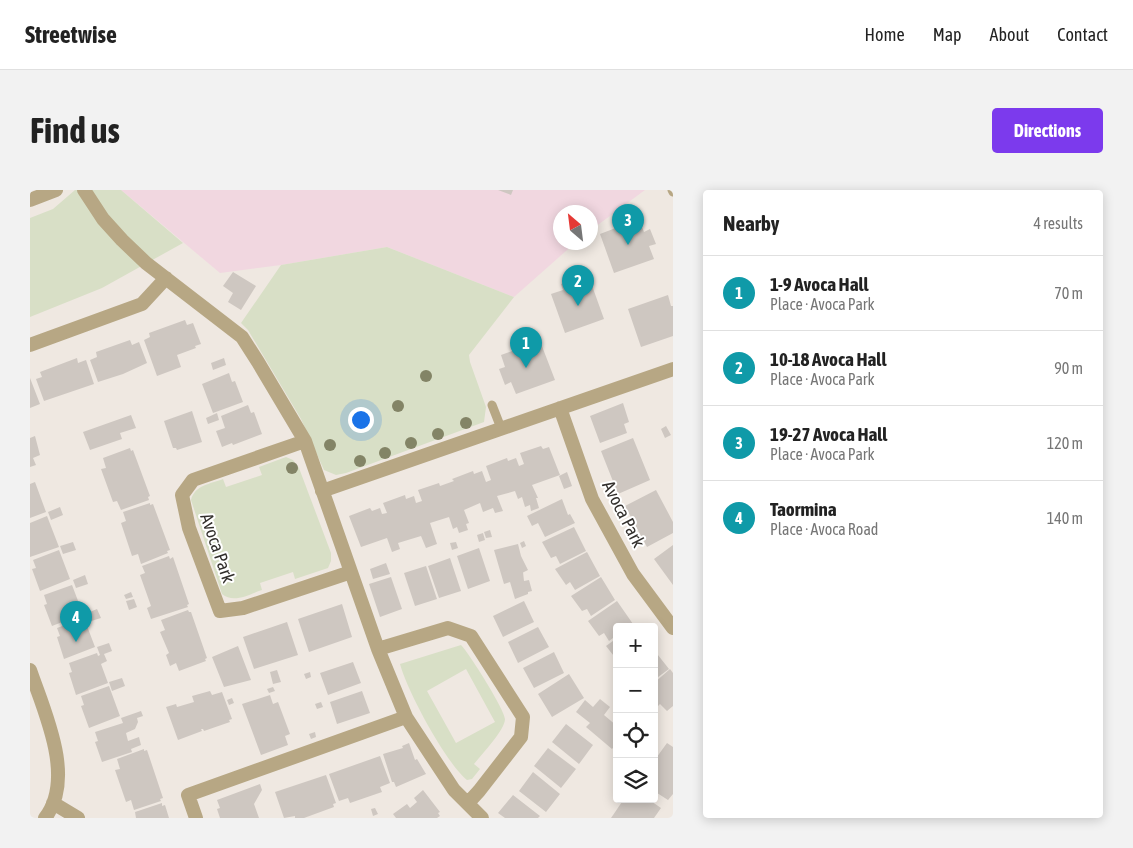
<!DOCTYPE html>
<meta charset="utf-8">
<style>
:root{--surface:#fff;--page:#f2f2f2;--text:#222;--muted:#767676;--line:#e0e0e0;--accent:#7c3aed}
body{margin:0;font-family:"Asap Condensed",sans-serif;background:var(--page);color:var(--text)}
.controls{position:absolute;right:15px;bottom:15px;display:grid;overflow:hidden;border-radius:5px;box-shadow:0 2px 12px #0003}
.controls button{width:45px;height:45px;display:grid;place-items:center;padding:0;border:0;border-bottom:1px solid var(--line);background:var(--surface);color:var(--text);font:25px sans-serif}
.compass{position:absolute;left:523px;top:15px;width:45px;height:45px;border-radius:50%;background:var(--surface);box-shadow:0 2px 12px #0003;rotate:332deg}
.you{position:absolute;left:330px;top:229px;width:18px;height:18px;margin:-12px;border:4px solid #fff;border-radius:50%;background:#1a73e8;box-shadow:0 0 0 8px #1a73e833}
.badge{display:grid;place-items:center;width:32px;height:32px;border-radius:50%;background:var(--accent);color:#fff;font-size:16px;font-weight:700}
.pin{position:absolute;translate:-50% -41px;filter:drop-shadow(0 1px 2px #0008)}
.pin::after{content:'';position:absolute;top:26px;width:18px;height:15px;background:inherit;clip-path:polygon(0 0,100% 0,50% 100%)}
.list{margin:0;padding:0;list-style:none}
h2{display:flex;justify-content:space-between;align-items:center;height:65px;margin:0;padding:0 20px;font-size:21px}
h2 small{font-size:16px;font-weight:400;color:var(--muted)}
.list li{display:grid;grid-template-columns:32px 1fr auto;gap:15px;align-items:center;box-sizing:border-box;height:75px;padding:0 20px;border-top:1px solid var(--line)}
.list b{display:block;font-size:19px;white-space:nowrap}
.list p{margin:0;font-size:16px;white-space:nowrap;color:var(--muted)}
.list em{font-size:16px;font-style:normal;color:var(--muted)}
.icon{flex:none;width:28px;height:28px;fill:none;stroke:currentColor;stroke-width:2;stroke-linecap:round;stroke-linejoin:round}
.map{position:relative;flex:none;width:643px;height:628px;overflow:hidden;border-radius:5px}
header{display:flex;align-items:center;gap:30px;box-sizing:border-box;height:70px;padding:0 25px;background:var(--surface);border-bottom:1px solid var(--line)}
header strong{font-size:24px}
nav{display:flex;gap:28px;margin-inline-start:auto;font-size:18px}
.intro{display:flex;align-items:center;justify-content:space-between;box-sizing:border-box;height:120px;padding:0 30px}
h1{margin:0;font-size:35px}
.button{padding:12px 22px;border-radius:5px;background:var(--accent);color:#fff;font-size:18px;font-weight:700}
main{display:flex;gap:30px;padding:0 30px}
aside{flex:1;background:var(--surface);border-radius:5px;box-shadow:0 2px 12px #0003}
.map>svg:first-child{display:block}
.education{fill:#f1d7e0}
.green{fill:#d8dfc6;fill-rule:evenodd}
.building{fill:#cec7c1}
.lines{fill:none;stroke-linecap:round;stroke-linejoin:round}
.service{stroke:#b7a784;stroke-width:9}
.minor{stroke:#b7a784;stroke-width:14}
.tertiary{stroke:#b7a784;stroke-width:14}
.tree{fill:#838466}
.labels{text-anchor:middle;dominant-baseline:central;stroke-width:4;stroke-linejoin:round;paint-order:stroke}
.street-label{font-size:18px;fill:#322f2c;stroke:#fff}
</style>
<header>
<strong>Streetwise</strong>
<nav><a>Home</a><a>Map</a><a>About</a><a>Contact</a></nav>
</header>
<div class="intro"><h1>Find us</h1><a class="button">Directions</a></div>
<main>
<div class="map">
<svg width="643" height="628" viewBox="0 0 643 628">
<rect width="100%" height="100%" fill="#efe8e1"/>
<!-- education -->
<path class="education" d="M91 0H615L561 40 560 22H530V52L545 53 484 107 357 57 251 75 190 83Z"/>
<!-- green -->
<path class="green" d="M45 0H52L56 3 63 0H91L153 53 72 98 0 127V28L23 19Z
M357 57 484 107 439 165 440 172 456 217 454 232 316 283 306 285 294 280 271 229 218 140 211 133 251 75Z
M256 267 263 270 269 278 301 363V371L298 378 265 389 263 382 230 393 232 400C219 404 204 414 192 404L161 310C165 295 180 294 193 289L196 297 232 285 229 277Z
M431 455C439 463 475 520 475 529 475 540 451 565 444 574L450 579 442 589 437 590C416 573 377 501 370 474ZM436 479 465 532 426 553 397 501Z"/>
<!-- building -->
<path class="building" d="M468 0H483L481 5Z
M609 29 614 42 620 39 626 54 619 56 624 69 584 83 570 44Z
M203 82 226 96 211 120 198 112 203 103 193 96Z
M546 89 548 94 560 90 574 129 535 143 521 104 533 100 531 94Z
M638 105 641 116H643V146L611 157 598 119Z
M155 130 157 135 163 133 171 154 165 156 166 158 147 165 151 177 127 186 114 150 120 147 119 143Z
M100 150 102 155 109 152 117 173 93 184 68 192 60 170 67 167 66 162Z
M510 151 525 190 486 204 481 192 475 195 469 179 475 177 471 165Z
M47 168 48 173 56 170 64 194 14 211 6 189 12 187 10 182Z
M194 168 196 175 183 180 181 173Z
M199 183 202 192 205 191 213 212 183 223 172 194Z
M0 188 10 214 0 218Z
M593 213 599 232 594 234 597 243 570 253 560 226Z
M218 215 221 223 224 222 232 244 203 255 202 253 192 257 186 241 195 238 191 226Z
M162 221 172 252 147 260 146 258H143L134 231Z
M187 223 189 230 178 234 176 228Z
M101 225 106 238 90 243 92 249 60 260 53 242Z
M636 236 641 245 635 248 631 239Z
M5 246 10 265 3 268 6 275 0 277V248Z
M603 248 620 290 588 304 571 261Z
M511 256 513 259 519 257 530 285 502 295 508 308H506L509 318 501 321 500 315 495 317 492 307 488 309 485 301 467 306 473 321 465 323 463 318 453 322 450 313 434 320 439 333 436 334 438 340 429 343 427 337 423 339 419 327 400 333 407 354 396 358 391 346 368 353 370 359 362 362 357 348 331 357 319 326 340 318 342 321 350 318 352 324 357 323 353 313 375 305 376 309 384 306 386 313 392 311 388 300 409 293 410 296 424 291 422 289 443 281 444 284 452 281 456 292 461 290 456 276 477 268 478 271 486 268 489 276 494 274 490 263Z
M100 258 101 261 103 260 120 306 118 307 119 310 91 320 87 311 83 312 71 279 76 278 73 268Z
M537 282 542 296 534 299 529 286Z
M5 292 16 322 0 328V294Z
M626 300 643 332V343L617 357 595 316Z
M532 309 538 325 540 324 545 333 515 347 508 333 502 336 497 326Z
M120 313V315L123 314 140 360 137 361 138 363 111 374 108 364 102 366 91 333 96 331 93 322Z
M30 317 33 325 21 330 18 322Z
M17 326 29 357 0 367V333Z
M544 337 556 361 530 374 526 366 521 368 512 352Z
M460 340 462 347 456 348 454 342Z
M453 343 455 350 449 352 447 345Z
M494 351 496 356 492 358 490 353Z
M43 352 46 360 33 364 30 356Z
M426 352 428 358 422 360 420 353Z
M488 354 491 366 498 380 492 383 493 382 494 391 499 390 502 401 498 402V404L485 409 480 392 474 394 464 360Z
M643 355V395L624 369Z
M449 358 460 391 438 399 427 366Z
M29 360 40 389 10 401 2 379 6 378 3 370Z
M557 362 570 386 545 400 540 392 536 395 525 379Z
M139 366 140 369 143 367 159 414 157 415 158 417 121 429 117 418 121 416 110 385 115 383 112 376Z
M420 368 431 401 409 408 398 376Z
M356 373 360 384 343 389 340 379Z
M396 376 407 409 385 416 374 383Z
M55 385 58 394 46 398 43 390Z
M361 387 372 419 350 427 339 394Z
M571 387 585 410 561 426 557 419 552 421 541 406Z
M42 395 53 424 22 436 14 415 17 414 14 405Z
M101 402 103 407 96 409 94 405Z
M104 409 107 417 99 420 96 411Z
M494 411 504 432 473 447 463 426Z
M587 411 603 434 599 437H587V445L579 451 574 443 569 446 558 431Z
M312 414 322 447 279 462 268 429Z
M67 419 71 428 58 432 55 424Z
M158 420 159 422H161L177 468 175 469 176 471 149 481 146 473 140 476 136 465 139 463 130 442 135 440 131 430Z
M54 428 65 457 34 469 27 447 30 446 27 438Z
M257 432 268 465 224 479 213 447Z
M508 437 519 457 488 473 478 452Z
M587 448V470L576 456Z
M79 453 82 461 74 464 77 471 71 474 78 493 46 505 39 483 42 482 39 473 67 463 68 466 70 465 67 457Z
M208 456 221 490 194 497 182 467Z
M624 460 639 479 624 490Z
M524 462 534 483 504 498 493 478Z
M323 472 331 493 298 505 290 483Z
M640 479 643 483V516L637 521 630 514 627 517 624 515V493Z
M247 480 251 492 243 494 240 482Z
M280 482 281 487 276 489 274 484Z
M539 484 554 508 522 527 508 504Z
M92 488 95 496 82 501 79 492Z
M79 496 90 526 59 538 51 516 54 515 51 506Z
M243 497 245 501 239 503 237 499Z
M180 501 182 505 192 502 202 529 199 530 200 532 174 541 173 539H171L172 541 148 550 136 517 146 514 147 517 164 512 162 506Z
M332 501 340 523 307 534 300 512Z
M240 505 243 514 248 512 260 544 255 546 258 555 231 565 212 514Z
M202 508 204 513 199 515 197 510Z
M570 509 580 517 574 525 587 536V553L582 559 556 537 560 533 546 522 555 510 563 517Z
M291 512 293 517 287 519 285 514Z
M111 521 113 526 107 528 108 532 105 539 96 543 98 551 109 547 111 555 101 559 102 562 72 572 65 552 68 551 65 542 93 533 91 528Z
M536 534 563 555 549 574 522 552Z
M285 542 286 547 281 549 279 544Z
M379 553 385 570 387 569 396 584 366 597 364 592H362L353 564 373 558 372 556Z
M637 553 643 557V604L638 610 624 601V571Z
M518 558 546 579 531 598 504 576Z
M114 559V561L117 560 133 608 130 609 131 611 104 620 101 610 96 612 85 580 90 579 87 569Z
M350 566 360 593 350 597 352 602 320 613 318 608 309 611 299 584Z
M503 582 530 604 516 622 489 601Z
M296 585 306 613 303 614 304 617 274 628H265V626L254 628 245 602Z
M230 594 232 600 224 614 229 628H190L187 619 190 618 187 610Z
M393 600 410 622 408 623 410 626 407 628H366L363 624 377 614 380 618 387 612 384 608Z
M483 605 510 626 508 628H475L468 623Z
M594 609H618L631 618 624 628H581Z
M132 613V616L135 615 139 628H106L105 622Z
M345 618 348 624 343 626 341 619Z"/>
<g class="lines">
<!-- service -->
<path class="service" d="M642 0 643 2
M462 215 471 238"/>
<!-- minor -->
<path class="minor" d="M54 0 73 29 92 50 116 73 212 147 228 172 275 251 348 459 376 527 424 600 452 628
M0 155 112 114 136 88
M530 218 562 309 603 384 643 438
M275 251 163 290 152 305 159 338 190 421 213 418 321 382
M292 301 643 179
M348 459 418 438 441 446 493 527 491 547 449 601 438 613
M0 480C14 521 46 588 15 628
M23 613 48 628
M166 628 158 605 376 527"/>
<!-- tertiary -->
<path class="tertiary" d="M0 10 26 0"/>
</g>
<!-- trees -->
<g class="tree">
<circle cx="396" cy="186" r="6"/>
<circle cx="368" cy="216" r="6"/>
<circle cx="436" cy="233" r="6"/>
<circle cx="408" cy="244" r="6"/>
<circle cx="381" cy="253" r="6"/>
<circle cx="300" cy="255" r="6"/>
<circle cx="355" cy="263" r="6"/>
<circle cx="330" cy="271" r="6"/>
<circle cx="262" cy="278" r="6"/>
</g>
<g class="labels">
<!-- street labels -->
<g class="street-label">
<text transform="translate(594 324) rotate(63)">Avoca Park</text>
<text transform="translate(188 358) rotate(71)">Avoca Park</text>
</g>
</g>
</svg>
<div class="controls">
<button>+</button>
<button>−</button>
<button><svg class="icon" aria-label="locate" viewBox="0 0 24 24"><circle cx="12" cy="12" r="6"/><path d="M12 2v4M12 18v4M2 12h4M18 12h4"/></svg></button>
<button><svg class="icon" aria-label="layers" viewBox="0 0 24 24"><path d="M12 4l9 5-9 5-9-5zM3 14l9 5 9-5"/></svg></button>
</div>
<svg class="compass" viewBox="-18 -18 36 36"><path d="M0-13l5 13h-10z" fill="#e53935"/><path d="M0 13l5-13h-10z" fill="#767676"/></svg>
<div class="you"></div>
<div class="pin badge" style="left:496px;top:178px;background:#0f9aa8">1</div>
<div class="pin badge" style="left:548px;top:116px;background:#0f9aa8">2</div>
<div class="pin badge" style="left:598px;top:55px;background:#0f9aa8">3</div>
<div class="pin badge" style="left:46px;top:452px;background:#0f9aa8">4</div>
</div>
<aside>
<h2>Nearby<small>4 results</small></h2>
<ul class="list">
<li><span class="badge" style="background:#0f9aa8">1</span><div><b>1-9 Avoca Hall</b><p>Place · Avoca Park</p></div><em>70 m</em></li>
<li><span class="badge" style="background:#0f9aa8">2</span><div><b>10-18 Avoca Hall</b><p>Place · Avoca Park</p></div><em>90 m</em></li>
<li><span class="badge" style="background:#0f9aa8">3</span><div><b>19-27 Avoca Hall</b><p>Place · Avoca Park</p></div><em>120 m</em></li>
<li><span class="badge" style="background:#0f9aa8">4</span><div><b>Taormina</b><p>Place · Avoca Road</p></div><em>140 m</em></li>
</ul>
</aside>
</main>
